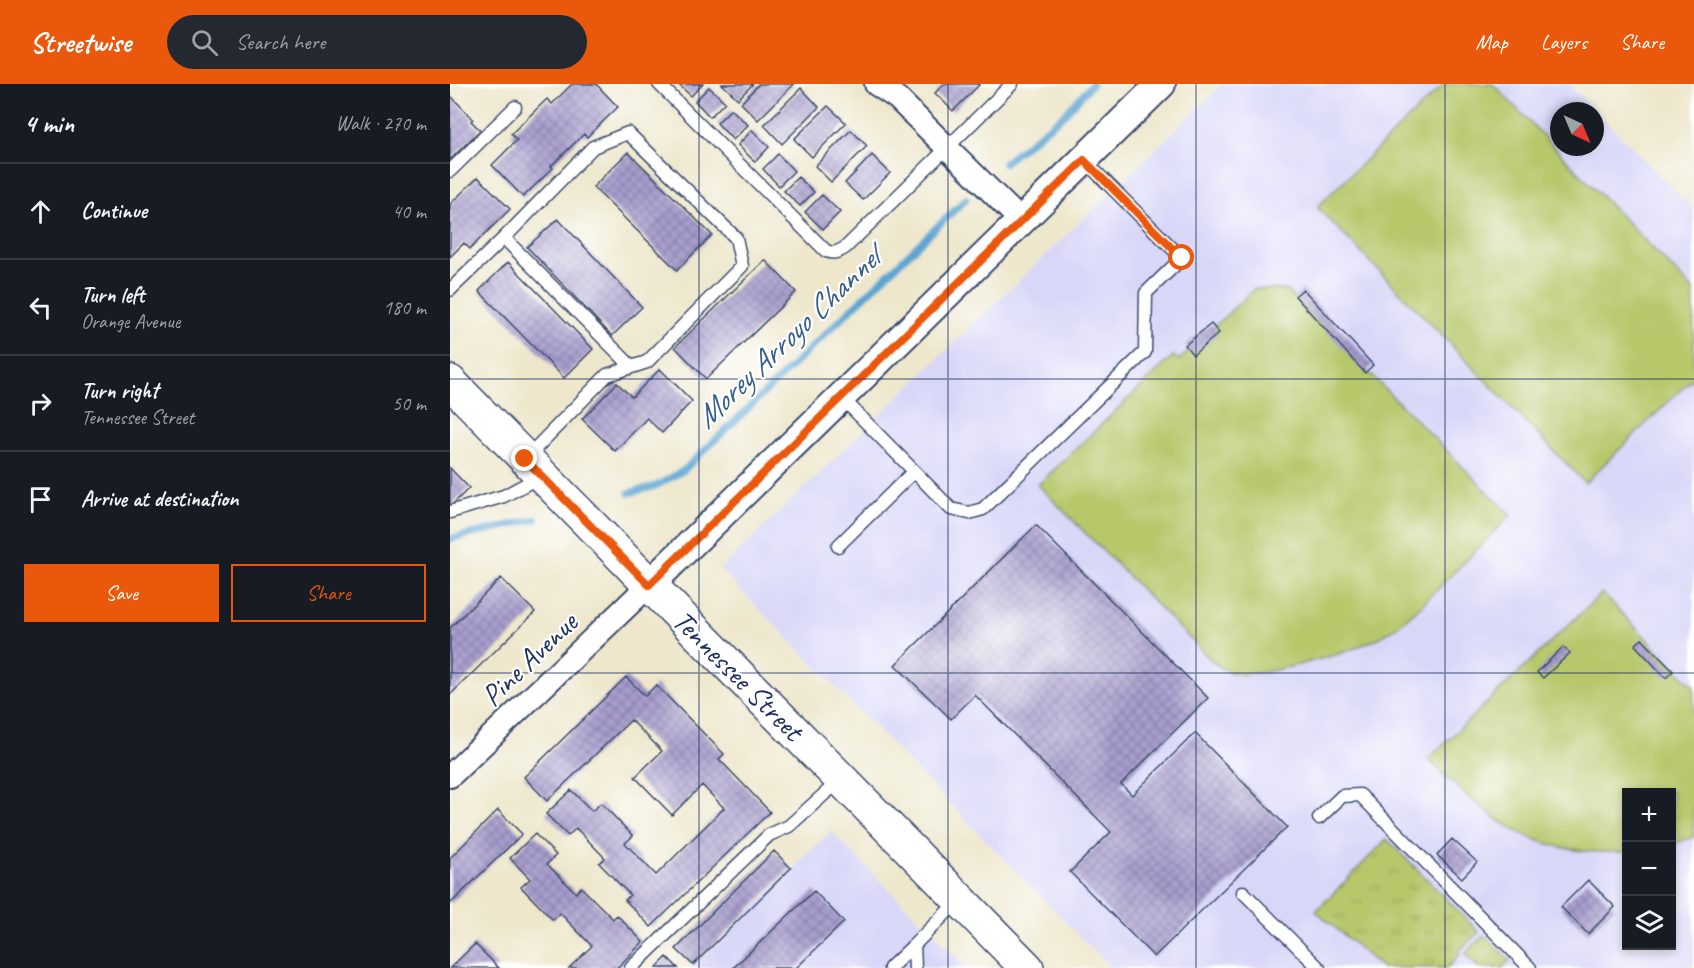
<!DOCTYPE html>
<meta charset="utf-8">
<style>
:root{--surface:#171b24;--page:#242831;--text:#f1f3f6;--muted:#9ea1a6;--line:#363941;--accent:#ea580c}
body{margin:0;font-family:Caveat,sans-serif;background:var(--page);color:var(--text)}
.controls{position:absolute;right:18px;bottom:18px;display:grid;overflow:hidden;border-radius:0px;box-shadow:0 3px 9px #0003}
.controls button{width:54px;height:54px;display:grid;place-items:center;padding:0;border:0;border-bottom:2px solid var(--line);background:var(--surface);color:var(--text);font:30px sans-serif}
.compass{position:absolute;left:1100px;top:18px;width:54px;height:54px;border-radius:50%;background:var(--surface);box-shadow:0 3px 9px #0003;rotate:136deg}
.stop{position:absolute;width:18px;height:18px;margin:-14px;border:4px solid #ea580c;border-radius:50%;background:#fff}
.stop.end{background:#ea580c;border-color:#fff;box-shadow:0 2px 6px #0008}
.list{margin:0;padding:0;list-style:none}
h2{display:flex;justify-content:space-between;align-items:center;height:78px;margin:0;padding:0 24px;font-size:26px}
h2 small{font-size:20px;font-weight:400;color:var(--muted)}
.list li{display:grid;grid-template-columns:39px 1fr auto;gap:18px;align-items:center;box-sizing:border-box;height:96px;padding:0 24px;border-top:2px solid var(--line)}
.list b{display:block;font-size:22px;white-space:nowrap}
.list p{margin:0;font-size:20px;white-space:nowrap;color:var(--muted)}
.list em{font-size:20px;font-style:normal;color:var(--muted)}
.actions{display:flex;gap:12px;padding:18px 24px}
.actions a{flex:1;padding:14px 0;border:2px solid var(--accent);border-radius:0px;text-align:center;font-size:21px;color:var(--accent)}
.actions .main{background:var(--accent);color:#fff}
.icon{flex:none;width:33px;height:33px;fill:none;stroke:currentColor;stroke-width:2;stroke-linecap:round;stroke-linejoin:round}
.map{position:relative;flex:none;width:1244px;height:884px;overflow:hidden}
header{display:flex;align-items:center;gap:36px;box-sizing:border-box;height:84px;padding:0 30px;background:var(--accent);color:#fff}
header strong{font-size:28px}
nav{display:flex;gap:33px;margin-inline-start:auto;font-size:21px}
.search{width:420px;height:54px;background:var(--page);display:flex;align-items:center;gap:15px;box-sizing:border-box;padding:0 21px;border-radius:33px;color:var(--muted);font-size:22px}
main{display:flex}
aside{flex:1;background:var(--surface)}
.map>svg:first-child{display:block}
.built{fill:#d8d7f8;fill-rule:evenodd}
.grass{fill:url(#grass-tufts);stroke:#697b64;stroke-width:1.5}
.garden{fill:#b7c76a;stroke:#697b64;stroke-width:1.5}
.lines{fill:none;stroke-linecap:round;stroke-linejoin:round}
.stream{stroke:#5ba5d3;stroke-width:7}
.building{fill:url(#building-cross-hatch)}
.service-casing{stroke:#3b4b6e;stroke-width:15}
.minor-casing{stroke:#3b4b6e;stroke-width:26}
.tertiary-casing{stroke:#3b4b6e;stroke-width:32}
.secondary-casing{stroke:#3b4b6e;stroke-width:36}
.service{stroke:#fff;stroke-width:12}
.minor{stroke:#fff;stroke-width:22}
.tertiary{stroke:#fff;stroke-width:28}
.secondary{stroke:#fff;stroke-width:33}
.route{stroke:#ea580c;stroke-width:8}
.grid{fill:none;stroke:#1b2f5e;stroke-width:1.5;stroke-opacity:0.55}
.labels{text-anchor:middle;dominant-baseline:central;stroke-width:4.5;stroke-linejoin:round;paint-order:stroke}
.street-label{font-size:30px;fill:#1b2f5e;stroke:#fff}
.water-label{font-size:32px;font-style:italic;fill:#355e8d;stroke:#fff}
</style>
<header>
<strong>Streetwise</strong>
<div class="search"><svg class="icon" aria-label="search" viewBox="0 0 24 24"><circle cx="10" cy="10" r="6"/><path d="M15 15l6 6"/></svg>Search here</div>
<nav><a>Map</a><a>Layers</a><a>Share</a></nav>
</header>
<main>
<aside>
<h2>4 min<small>Walk · 270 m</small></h2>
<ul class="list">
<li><svg class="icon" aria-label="ahead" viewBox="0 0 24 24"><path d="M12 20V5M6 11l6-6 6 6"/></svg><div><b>Continue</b></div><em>40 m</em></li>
<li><svg class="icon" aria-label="left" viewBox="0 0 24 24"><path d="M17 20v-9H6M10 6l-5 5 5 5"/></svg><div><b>Turn left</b><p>Orange Avenue</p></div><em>180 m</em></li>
<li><svg class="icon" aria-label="right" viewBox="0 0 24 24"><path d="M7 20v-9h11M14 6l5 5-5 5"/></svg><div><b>Turn right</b><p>Tennessee Street</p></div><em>50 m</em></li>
<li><svg class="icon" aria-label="arrive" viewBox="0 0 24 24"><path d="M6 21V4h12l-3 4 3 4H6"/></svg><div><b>Arrive at destination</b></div></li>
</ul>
<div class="actions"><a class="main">Save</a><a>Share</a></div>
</aside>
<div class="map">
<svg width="1244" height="884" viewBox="0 0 1244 884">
<defs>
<pattern id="grass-tufts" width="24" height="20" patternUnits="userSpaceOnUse" patternTransform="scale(1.5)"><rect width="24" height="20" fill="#b7c76a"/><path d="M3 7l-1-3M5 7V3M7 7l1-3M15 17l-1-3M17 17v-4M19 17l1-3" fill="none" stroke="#9dab5e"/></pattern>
<pattern id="building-cross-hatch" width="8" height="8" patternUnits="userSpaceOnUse" patternTransform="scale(1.5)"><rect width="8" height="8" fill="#a89ece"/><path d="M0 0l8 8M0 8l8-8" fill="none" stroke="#8881aa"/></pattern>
</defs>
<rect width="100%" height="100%" fill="#fff"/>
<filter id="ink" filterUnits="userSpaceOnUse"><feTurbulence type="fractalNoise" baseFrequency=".0167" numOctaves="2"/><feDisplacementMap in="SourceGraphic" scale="12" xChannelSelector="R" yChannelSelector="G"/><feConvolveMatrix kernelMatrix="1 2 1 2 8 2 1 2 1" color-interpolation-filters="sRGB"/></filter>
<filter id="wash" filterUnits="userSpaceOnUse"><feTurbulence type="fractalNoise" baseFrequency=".008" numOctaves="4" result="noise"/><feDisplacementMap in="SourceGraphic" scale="24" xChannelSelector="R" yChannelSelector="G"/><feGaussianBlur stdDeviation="1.35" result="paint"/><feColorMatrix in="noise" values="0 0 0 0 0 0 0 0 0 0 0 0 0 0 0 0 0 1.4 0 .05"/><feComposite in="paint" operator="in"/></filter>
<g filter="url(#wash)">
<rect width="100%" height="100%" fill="#eee7cc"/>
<!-- built -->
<path class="built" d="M773 0H1119L1244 126V878L1238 884H661L270 485ZM1109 27H1145V63H1109ZM1176 708H1222V862H1176Z
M381 747 517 884H242Z"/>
<!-- grass -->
<path class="grass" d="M937 755 1029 848 1008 868 1010 871 997 884H932L866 827Z"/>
<!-- garden -->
<path class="garden" d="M994 0H1043L1244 207V293L1135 399 867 123Z
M804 205 836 206 1061 431 972 521 947 543 929 554 892 569 852 580 816 588 793 590 779 588 765 580 588 401 723 272 729 276Z
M1152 509 1244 603V753L1222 760V708H1176V768C1082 772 1042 738 978 675Z
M1034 851 1060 876 1052 884H1029L1015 870Z"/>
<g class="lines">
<!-- stream -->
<path class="stream" d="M554 79 616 29 642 0
M179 409 206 402 234 386 516 115
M0 455 86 435"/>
</g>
<g id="blocks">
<!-- building -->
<path class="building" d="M122 0H146L168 23 137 53 134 50 101 82 103 84 73 113 42 81 67 56 61 50 97 15 102 20Z
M228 0H253L241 12Z
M272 0H303L288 15Z
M309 0H344L308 36 291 19Z
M494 0H530L503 27 485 9Z
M259 3 275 18 260 33 245 17Z
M351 4 369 23 332 60 314 41Z
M0 11 23 35 21 37 30 46 0 76Z
M378 22 396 39 362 73 344 55Z
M281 25 298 41 283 56 267 39Z
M302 46 319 63 305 78 288 61Z
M401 46 417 62 381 98 365 82Z
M178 68 262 151 227 186 143 103Z
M328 70 344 87 329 102 313 85Z
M422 71 440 89 413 116 395 99Z
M28 93 60 125 20 165 14 159 0 173V120Z
M348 93 364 108 350 122 334 107Z
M372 111 390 128 373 145 355 128Z
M108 135 192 223 162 252 77 163Z
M315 176 346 208 256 295 225 263Z
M58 178 143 265 114 294 29 207Z
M853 205 923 281 915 289 845 212Z
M761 240 769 249 743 271 735 261Z
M210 285 242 317 212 349 197 334 165 367 132 335 167 299 182 313Z
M0 384 19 404 0 423Z
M586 441 758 614 671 700 682 711 745 649 837 743 704 873 620 788 661 748 525 611 501 635 445 581Z
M51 494 85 528 0 611V544Z
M1192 555 1223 587 1216 594 1185 561Z
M1113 563 1120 569 1093 594 1087 588Z
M176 593 195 612 206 601 274 670 269 675 320 728 201 843 175 816 180 811 149 779 155 774 126 744 118 752 96 730 121 706 142 727 151 719 183 752 175 759 206 791 274 724 252 701 222 731 185 693 212 667 181 636 97 717 74 693Z
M48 726 72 750 0 820V774Z
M85 750 106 771 97 780 126 809 131 803 163 835 167 831 193 858 167 884H119L142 862 110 829 103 836 71 803 80 795 60 774Z
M1002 755 1027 778 1012 794 987 771Z
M324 767 341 784 243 881 226 865Z
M1138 796 1165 823 1138 850 1111 823Z
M364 807 394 838 346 884H283Z
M25 860 49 884H0Z
M217 873 228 884H206Z"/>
</g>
</g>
<g filter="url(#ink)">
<use href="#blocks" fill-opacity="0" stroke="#3b4b6e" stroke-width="1.5"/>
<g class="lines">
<defs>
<path id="service" d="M209 0 376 167C384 170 389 168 396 163L562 0
M0 87 65 23
M0 206 54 154
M76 374 157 291 197 278 292 182 286 154 178 49 143 63 54 154 182 283
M464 387 501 425 519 429 533 425 695 268 696 209 732 174 634 76
M0 428 54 412 91 392
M388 462 464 387 391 313
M869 734 892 712 910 711 1080 884
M793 808 869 884
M181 884 319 751 339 742 390 696
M440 884 464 861
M465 884 464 861 509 816"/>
<path id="minor" d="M426 0 447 14 571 137
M0 692 199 501"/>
<path id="tertiary" d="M199 501 711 0"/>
<path id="secondary" d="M0 298 577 884"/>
</defs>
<!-- service casing -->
<use href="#service" class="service-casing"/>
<!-- minor casing -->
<use href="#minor" class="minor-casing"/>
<!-- tertiary casing -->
<use href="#tertiary" class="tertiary-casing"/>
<!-- secondary casing -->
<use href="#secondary" class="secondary-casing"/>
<!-- service -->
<use href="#service" class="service"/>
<!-- minor -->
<use href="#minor" class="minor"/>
<!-- tertiary -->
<use href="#tertiary" class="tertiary"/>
<!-- secondary -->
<use href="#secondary" class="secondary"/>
</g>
</g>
<g class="lines" filter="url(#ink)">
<!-- route -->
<path class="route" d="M75 375 199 501 634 76 732 174"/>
</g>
<!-- grid -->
<path class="grid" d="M249 0V884M498 0V884M746 0V884M995 0V884M0 295H1244M0 589H1244"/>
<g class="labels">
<!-- street labels -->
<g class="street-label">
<text transform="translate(79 575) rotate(-44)">Pine Avenue</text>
<text transform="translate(288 591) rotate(45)">Tennessee Street</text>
</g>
<!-- water labels -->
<g class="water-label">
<text transform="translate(337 254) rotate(-44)">Morey Arroyo Channel</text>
</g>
</g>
</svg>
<div class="controls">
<button>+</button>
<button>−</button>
<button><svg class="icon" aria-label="layers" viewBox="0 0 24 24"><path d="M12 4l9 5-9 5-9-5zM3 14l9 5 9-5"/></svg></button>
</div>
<svg class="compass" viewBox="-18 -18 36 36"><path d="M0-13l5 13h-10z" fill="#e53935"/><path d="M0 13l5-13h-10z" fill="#9ea1a6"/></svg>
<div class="stop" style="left:732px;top:174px"></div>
<div class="stop end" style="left:75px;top:375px"></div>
</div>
</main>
